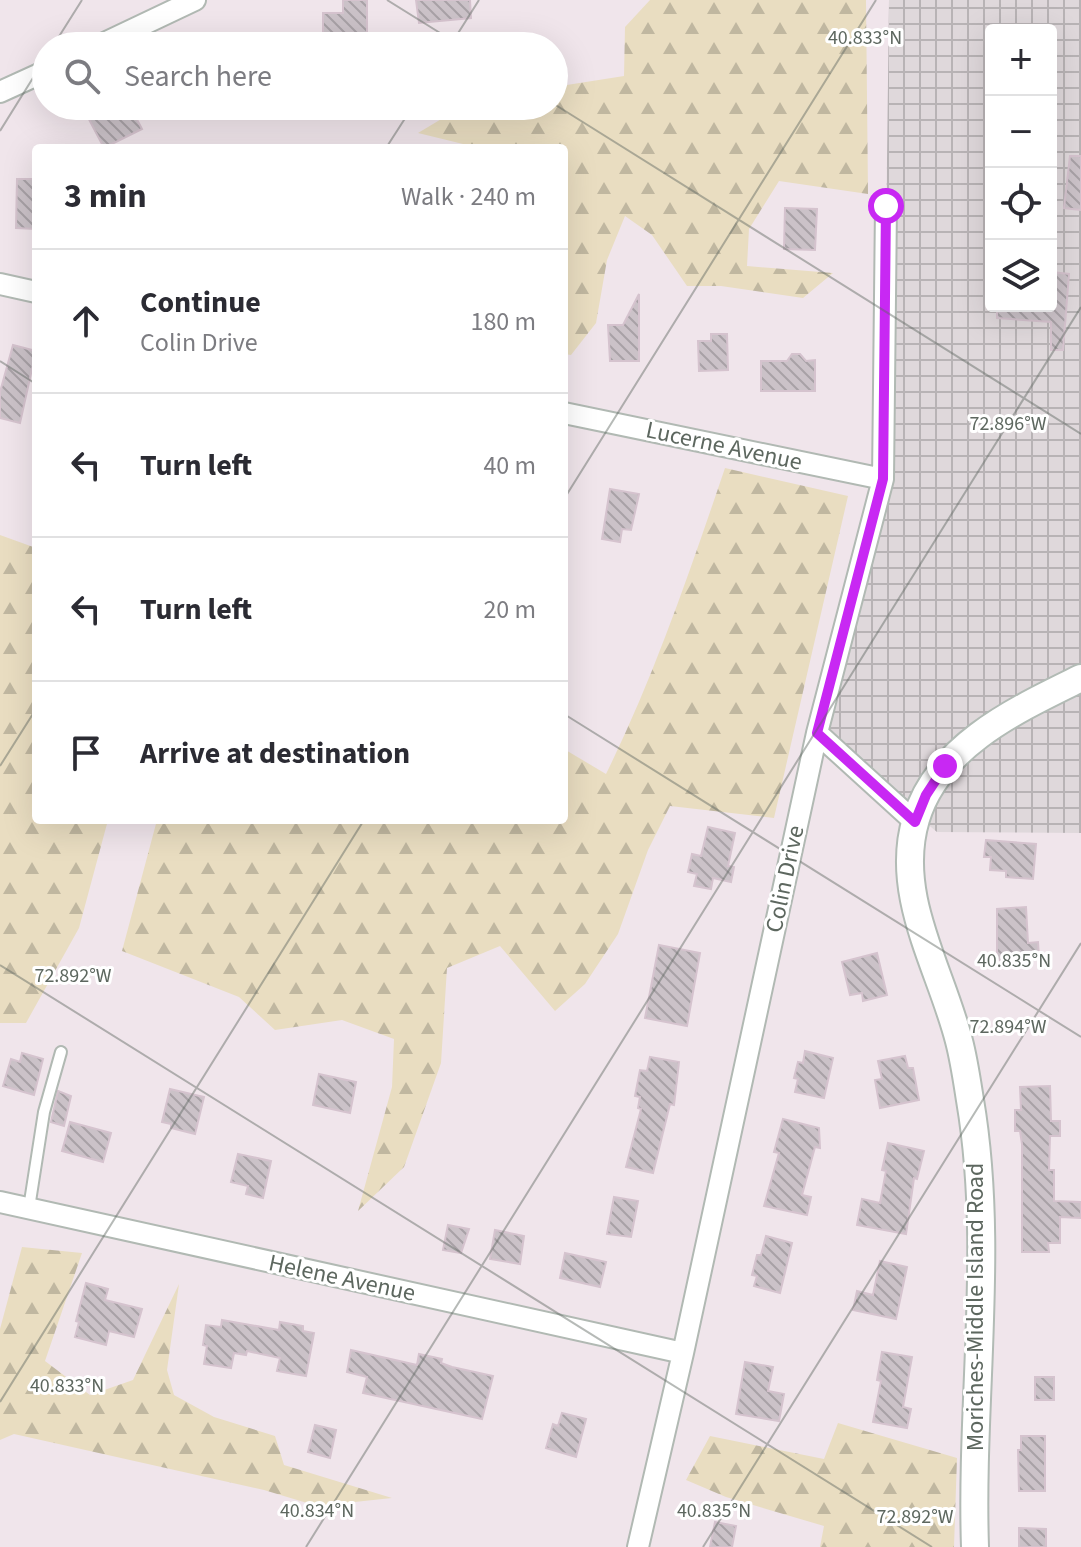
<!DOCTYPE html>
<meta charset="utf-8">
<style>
:root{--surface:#fff;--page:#f2f2f3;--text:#2b2b33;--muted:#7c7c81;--line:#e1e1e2}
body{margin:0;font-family:"Source Sans 3",sans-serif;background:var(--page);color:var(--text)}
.controls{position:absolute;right:24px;top:24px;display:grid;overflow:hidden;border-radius:8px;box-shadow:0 8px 32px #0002}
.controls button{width:72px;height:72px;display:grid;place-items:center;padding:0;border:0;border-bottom:2px solid var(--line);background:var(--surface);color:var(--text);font:40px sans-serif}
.stop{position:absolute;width:24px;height:24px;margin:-18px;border:6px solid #c828f3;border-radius:50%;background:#fff}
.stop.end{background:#c828f3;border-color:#fff;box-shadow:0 2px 8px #0008}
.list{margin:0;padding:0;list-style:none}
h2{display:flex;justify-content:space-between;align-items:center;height:104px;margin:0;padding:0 32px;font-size:34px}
h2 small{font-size:26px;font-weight:400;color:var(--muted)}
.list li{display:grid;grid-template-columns:52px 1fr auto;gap:24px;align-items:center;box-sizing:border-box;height:144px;padding:0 32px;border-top:2px solid var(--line)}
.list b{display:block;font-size:30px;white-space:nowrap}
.list p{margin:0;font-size:26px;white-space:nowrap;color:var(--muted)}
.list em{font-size:26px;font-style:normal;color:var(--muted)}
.icon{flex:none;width:44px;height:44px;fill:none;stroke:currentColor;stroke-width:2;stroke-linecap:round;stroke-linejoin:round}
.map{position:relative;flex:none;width:1081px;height:1547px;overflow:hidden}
.search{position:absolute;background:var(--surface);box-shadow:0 8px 32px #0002;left:32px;top:32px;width:536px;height:88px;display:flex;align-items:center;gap:20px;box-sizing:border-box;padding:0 28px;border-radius:44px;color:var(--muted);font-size:30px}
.panel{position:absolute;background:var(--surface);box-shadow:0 8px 32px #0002;left:32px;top:144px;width:536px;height:680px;border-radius:8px}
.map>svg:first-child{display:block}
.industrial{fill:url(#industrial-grid);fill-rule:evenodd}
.forest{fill:url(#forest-firs)}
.building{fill:url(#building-back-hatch);stroke:#d5c3ce;stroke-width:2}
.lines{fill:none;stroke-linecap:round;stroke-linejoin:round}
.lane-casing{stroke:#b1b9b3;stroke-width:14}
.street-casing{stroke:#b1b9b3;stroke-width:24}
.secondary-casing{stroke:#b2bbb5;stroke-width:30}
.lane{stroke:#fff;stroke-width:10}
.street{stroke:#fff;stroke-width:20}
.secondary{stroke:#fff;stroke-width:26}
.route{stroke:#c828f3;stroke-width:10}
.ticks{fill:none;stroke:#5d675f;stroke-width:2;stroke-opacity:0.45}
.labels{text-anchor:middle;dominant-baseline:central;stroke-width:6;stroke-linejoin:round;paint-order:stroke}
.street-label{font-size:24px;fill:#5d675f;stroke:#fff}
.ticks-label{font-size:20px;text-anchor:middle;fill:#5d675f;stroke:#fff;stroke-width:6;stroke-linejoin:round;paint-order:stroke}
</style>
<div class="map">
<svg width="1081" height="1547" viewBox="0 0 1081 1547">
<defs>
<pattern id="industrial-grid" width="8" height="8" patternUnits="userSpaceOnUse" patternTransform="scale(2)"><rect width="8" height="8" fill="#dfd8db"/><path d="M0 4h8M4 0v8" fill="none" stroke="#b8b3b5"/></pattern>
<pattern id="forest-firs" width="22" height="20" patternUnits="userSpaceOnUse" patternTransform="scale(2)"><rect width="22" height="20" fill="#e9ddc1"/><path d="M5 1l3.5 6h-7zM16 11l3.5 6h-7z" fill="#c0b7a0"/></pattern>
<pattern id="building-back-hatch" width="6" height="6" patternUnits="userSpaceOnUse" patternTransform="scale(2)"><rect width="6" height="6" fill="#cbc2c8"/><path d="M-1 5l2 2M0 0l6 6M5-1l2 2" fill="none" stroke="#a8a1a6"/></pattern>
</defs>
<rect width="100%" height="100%" fill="#f0e5eb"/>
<!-- industrial -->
<path class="industrial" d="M889 0H1081V833L937 832 817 733 883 479ZM991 30H1051V306H991Z"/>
<!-- forest -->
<path class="forest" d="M650 0H866L868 194 779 181 749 229 747 266 833 273 803 298 721 286H687L652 235 625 216 607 260 596 323 571 355 564 354V148H466L463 144 418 133 463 106H554V87L624 76 625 27Z
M725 468 848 496 774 818 670 806 648 850 618 934 585 984 555 1011 500 946 447 968 441 1063 404 1167 358 1211 392 1087 394 1039 342 1020 275 1030 239 997 122 951 157 820H564V749L606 774C654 677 690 571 725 468Z
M0 535 36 548V820H108L79 928 26 1023H0Z
M22 1247 82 1253 45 1361 90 1395 133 1380 179 1284 167 1370 174 1395 214 1417 275 1436 284 1465 392 1498 317 1506 264 1490 14 1434 0 1440V1329Z
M838 1423 957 1458 954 1547H820L824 1526 726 1497 686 1480 710 1436 824 1459Z"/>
<!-- building -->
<path class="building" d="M343 0H367V46H323V13H343Z
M416 0H470L471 18 419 23Z
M82 106H130L142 129 104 148Z
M1070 156H1081V210L1064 208Z
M17 179H36V229L16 228Z
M785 208 817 209 815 250 784 249Z
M1051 272 1069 274 1063 350H1051V322L997 318V306H1051Z
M639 294V361H610L608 325H623Z
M711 334H727L728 370 699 371 698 341H711Z
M13 345 36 351 20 423 0 418V392Z
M792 354H800L806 361 815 360V391H761V361H787Z
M610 489 639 494 631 530 622 529 620 542 602 539Z
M708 827 735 833 728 866 734 867 731 882 713 878 711 889 694 886 697 874 688 872 692 854 701 856Z
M986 840 1036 844 1033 879 1006 877V871L990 870 991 857H984Z
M1026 907 1028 943 1038 942 1039 958 997 960V909Z
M659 945 700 953 687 1026 645 1018Z
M877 953 887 995 863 1001 862 993 850 995 842 962Z
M805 1051 833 1058 824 1098 795 1092 798 1079 794 1078 798 1062 803 1063Z
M22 1053 43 1059 34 1095 3 1086 11 1059 20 1062Z
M905 1056 908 1068H913L919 1100 880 1108 875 1080 882 1079 878 1061Z
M650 1057 679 1062 674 1105 670 1104 653 1173 626 1167 641 1109 638 1108 640 1097 635 1096 640 1070 647 1071Z
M319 1074 356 1082 350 1113 313 1105Z
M1050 1086 1051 1121H1060V1136H1050L1049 1170H1054V1201L1081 1202V1218L1060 1217V1243H1048L1049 1252H1022V1144L1020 1131H1015V1110H1021L1020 1087Z
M170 1089 204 1097 195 1134 171 1128V1124L162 1122Z
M58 1091 71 1096 64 1126 51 1122Z
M783 1119 819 1128 820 1148 815 1147 802 1195 811 1197 807 1215 764 1206 779 1153 774 1152Z
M70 1122 111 1133 103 1162 62 1151Z
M888 1143 924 1151 917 1179 914 1178 906 1234 857 1225 862 1199 880 1203 886 1171 882 1170Z
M238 1154 271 1161 263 1198 246 1194 248 1186 231 1182Z
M614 1197 638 1201 631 1237 607 1234Z
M448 1225 469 1229 461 1253 443 1250Z
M495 1230 524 1236 520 1264 490 1259Z
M766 1236 792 1243 780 1293 754 1286 757 1276 752 1275 757 1255H761Z
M565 1253 606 1262 600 1287 560 1278Z
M880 1261 907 1267 896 1319 853 1310 857 1291 873 1295Z
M86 1283 108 1289 105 1300 142 1309 134 1337 109 1331 106 1345 75 1337 79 1322 76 1321Z
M222 1320 279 1330 280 1322 303 1326V1331L314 1333 306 1376 277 1371 280 1358 247 1351 246 1355 234 1353 231 1368 204 1364 207 1346 203 1345 206 1325 221 1327Z
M351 1350 417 1365 419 1354 442 1359 441 1363 452 1367 493 1376 482 1419 363 1393 367 1377 347 1372Z
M882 1352 912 1357 903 1407 911 1409 907 1428 873 1422 881 1381 877 1380Z
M745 1362 773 1367 768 1391 784 1394 779 1421 736 1414Z
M1035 1377H1054V1400H1035Z
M562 1413 586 1419 576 1457 546 1448 553 1424 558 1426Z
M315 1425 336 1430 330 1458 308 1452Z
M1021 1436H1045V1491H1019L1018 1450H1021Z
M715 1522 736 1526 732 1547H710Z
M1019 1528 1046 1529V1547H1019Z"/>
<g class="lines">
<defs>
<path id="lane" d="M29 1208 44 1112 61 1052"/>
<path id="street" d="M98 46 195 0
M0 92 46 71
M0 284 36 292
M564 413 883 479
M817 733 915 822
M0 1202 683 1353
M638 1547 683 1353 817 733 883 479 886 206"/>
<path id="secondary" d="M975 1547C970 1399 995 1247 970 1100 967 1081 964 1060 959 1041 941 969 893 895 916 819 938 745 1018 709 1081 678"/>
</defs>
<!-- lane casing -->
<use href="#lane" class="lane-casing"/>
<!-- street casing -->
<use href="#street" class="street-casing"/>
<!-- secondary casing -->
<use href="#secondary" class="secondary-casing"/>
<!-- lane -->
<use href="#lane" class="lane"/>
<!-- street -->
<use href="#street" class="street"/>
<!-- secondary -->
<use href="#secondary" class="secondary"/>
</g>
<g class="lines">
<!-- route -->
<path class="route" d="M886 206 883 479 817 733 915 822 926 795 945 766"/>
</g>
<!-- ticks -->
<path class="ticks" d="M387 0 461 46M53 46 82 0M450 46 479 0M554 104 1081 434M0 131 46 57M386 148 413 106M0 361 36 384M564 499 876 0M564 714 1081 1037M0 766 36 709M0 965 932 1547M0 1402 364 820M306 1547 1081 307M703 1547 1081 943"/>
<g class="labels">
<!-- street labels -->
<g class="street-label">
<text transform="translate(724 446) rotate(12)">Lucerne Avenue</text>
<text transform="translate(785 879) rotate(-78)">Colin Drive</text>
<text transform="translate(342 1278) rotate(12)">Helene Avenue</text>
<text transform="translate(975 1307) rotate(-90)">Moriches-Middle Island Road</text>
</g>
</g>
<g class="ticks-label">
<text x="865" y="44">40.833°N</text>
<text x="1008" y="430">72.896°W</text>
<text x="1014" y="967">40.835°N</text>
<text x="73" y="982">72.892°W</text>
<text x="1008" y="1033">72.894°W</text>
<text x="67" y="1392">40.833°N</text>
<text x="317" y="1517">40.834°N</text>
<text x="714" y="1517">40.835°N</text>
<text x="915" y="1523">72.892°W</text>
</g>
</svg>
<div class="controls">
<button>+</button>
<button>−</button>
<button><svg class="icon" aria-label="locate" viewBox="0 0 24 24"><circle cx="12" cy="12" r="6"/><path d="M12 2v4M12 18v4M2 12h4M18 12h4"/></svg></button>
<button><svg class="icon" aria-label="layers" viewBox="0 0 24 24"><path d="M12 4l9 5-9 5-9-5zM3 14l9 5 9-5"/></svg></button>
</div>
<div class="stop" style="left:886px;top:206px"></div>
<div class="stop end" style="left:945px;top:766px"></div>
<div class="search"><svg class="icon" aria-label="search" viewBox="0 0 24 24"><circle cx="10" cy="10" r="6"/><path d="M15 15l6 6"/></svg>Search here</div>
<section class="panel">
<h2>3 min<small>Walk · 240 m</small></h2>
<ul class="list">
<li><svg class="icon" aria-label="ahead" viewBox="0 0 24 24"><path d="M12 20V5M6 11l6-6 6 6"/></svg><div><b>Continue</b><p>Colin Drive</p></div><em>180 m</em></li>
<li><svg class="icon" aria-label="left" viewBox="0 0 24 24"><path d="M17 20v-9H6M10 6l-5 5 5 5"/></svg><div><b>Turn left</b></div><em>40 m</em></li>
<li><svg class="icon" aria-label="left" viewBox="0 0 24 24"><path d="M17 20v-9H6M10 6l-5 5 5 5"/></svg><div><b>Turn left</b></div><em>20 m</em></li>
<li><svg class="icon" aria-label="arrive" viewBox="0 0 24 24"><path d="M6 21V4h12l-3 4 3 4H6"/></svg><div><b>Arrive at destination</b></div></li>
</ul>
</section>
</div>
